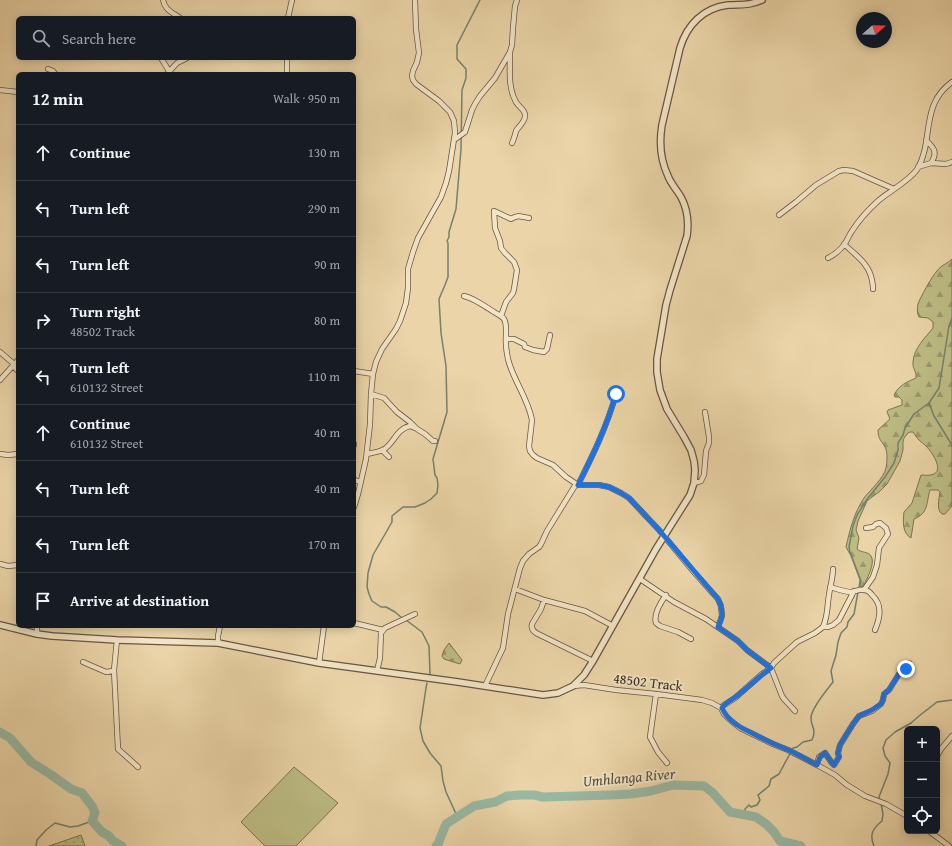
<!DOCTYPE html>
<meta charset="utf-8">
<style>
:root{--surface:#171b24;--page:#242831;--text:#f1f3f6;--muted:#9ea1a6;--line:#363941}
body{margin:0;font-family:"Gentium Book Plus",serif;background:var(--page);color:var(--text)}
.controls{position:absolute;right:12px;bottom:12px;display:grid;overflow:hidden;border-radius:6px;box-shadow:0 2px 10px #0003}
.controls button{width:36px;height:36px;display:grid;place-items:center;padding:0;border:0;border-bottom:1px solid var(--line);background:var(--surface);color:var(--text);font:20px sans-serif}
.compass{position:absolute;left:856px;top:12px;width:36px;height:36px;border-radius:50%;background:var(--surface);box-shadow:0 2px 10px #0003;rotate:70deg}
.stop{position:absolute;width:12px;height:12px;margin:-9px;border:3px solid #1a73e8;border-radius:50%;background:#fff}
.stop.end{background:#1a73e8;border-color:#fff;box-shadow:0 1px 4px #0008}
.list{margin:0;padding:0;list-style:none}
h2{display:flex;justify-content:space-between;align-items:center;height:52px;margin:0;padding:0 16px;font-size:17px}
h2 small{font-size:13px;font-weight:400;color:var(--muted)}
.list li{display:grid;grid-template-columns:26px 1fr auto;gap:12px;align-items:center;box-sizing:border-box;height:56px;padding:0 16px;border-top:1px solid var(--line)}
.list b{display:block;font-size:15px;white-space:nowrap}
.list p{margin:0;font-size:13px;white-space:nowrap;color:var(--muted)}
.list em{font-size:13px;font-style:normal;color:var(--muted)}
.icon{flex:none;width:22px;height:22px;fill:none;stroke:currentColor;stroke-width:2;stroke-linecap:round;stroke-linejoin:round}
.map{position:relative;flex:none;width:952px;height:846px;overflow:hidden}
.search{position:absolute;background:var(--surface);box-shadow:0 2px 10px #0003;left:16px;top:16px;width:340px;height:44px;display:flex;align-items:center;gap:10px;box-sizing:border-box;padding:0 14px;border-radius:6px;color:var(--muted);font-size:15px}
.panel{position:absolute;background:var(--surface);box-shadow:0 2px 10px #0003;left:16px;top:72px;width:340px;height:556px;border-radius:6px}
.map>svg:first-child{display:block}
.grass{fill:url(#grass-dots);stroke:#7c7452}
.forest{fill:url(#forest-firs);stroke:#7c7452}
.cemetery{fill:url(#cemetery-stones);stroke:#7c7452}
.park{fill:#bdbc84;stroke:#7c7452}
.lines{fill:none;stroke-linecap:round;stroke-linejoin:round}
.stream{stroke:#73816f;stroke-width:1.5}
.river{stroke:#99b9a4;stroke-width:9}
.minor-casing{stroke:#675642;stroke-width:6}
.tertiary-casing{stroke:#675642;stroke-width:8}
.minor{stroke:#f2e4c6;stroke-width:4.5}
.tertiary{stroke:#f2e4c6;stroke-width:5.5}
.route{stroke:#1a73e8;stroke-width:5}
.labels{text-anchor:middle;dominant-baseline:central;stroke-width:3.5;stroke-linejoin:round;paint-order:stroke}
.street-label{font-size:14px;fill:#3b2c20;stroke:#f2e4c6}
.water-label{font-size:15px;font-style:italic;fill:#524f41;stroke:#f2e4c6}
</style>
<div class="map">
<svg width="952" height="846" viewBox="0 0 952 846">
<defs>
<pattern id="grass-dots" width="8" height="8" patternUnits="userSpaceOnUse"><rect width="8" height="8" fill="#bdbc84"/><path d="M2 2h.1M6 6h.1" fill="none" stroke="#9b996c" stroke-width="1.8" stroke-linecap="round"/></pattern>
<pattern id="forest-firs" width="22" height="20" patternUnits="userSpaceOnUse"><rect width="22" height="20" fill="#bdbc84"/><path d="M5 1l3.5 6h-7zM16 11l3.5 6h-7z" fill="#9b996c"/></pattern>
<pattern id="cemetery-stones" width="16" height="16" patternUnits="userSpaceOnUse"><rect width="16" height="16" fill="#bdbc84"/><path d="M2 7V4a2 2 0 0 1 4 0v3zM10 15v-3a2 2 0 0 1 4 0v3z" fill="#9b996c"/></pattern>
</defs>
<rect width="100%" height="100%" fill="#ebd5a8"/>
<filter id="stains"><feTurbulence type="fractalNoise" baseFrequency=".005" numOctaves="4"/><feColorMatrix values="0 0 0 0 .2 0 0 0 0 .09 0 0 0 0 .02 0 0 0 .5 -.17"/></filter>
<radialGradient id="worn" r=".72"><stop offset=".6" stop-color="#630" stop-opacity="0"/><stop offset="1" stop-color="#630" stop-opacity=".3"/></radialGradient>
<!-- grass -->
<path class="grass" d="M81 835 85 846H49Z"/>
<!-- forest -->
<path class="forest" d="M952 259V506L945 514H942C936 509 939 500 940 492L938 490H930C926 503 929 513 914 519L911 538C902 533 903 521 904 512L912 503 921 475C925 475 930 476 934 474 944 469 931 451 926 446 924 444 921 442 919 440 917 438 915 435 913 432H910L908 433 904 438 903 442V450L900 461 887 484 879 492 872 497 867 501 858 521 856 530 859 538 857 549C861 553 868 551 871 556 876 563 866 581 863 587H860L859 586 860 580 851 556 846 547C850 529 854 513 864 498 870 490 884 478 886 468 887 463 888 452 885 447 881 440 878 439 878 430L890 419 887 412 888 410 902 405V400L899 397H895L894 395C899 385 907 382 916 378 917 372 912 368 913 362 914 348 925 338 933 328V322L928 318 919 317C917 313 917 309 918 304 920 298 932 276 937 271 941 265 947 264 952 259Z"/>
<!-- cemetery -->
<path class="cemetery" d="M449 643 462 660 460 664 444 659 442 656 444 650Z"/>
<!-- park -->
<path class="park" d="M294 767 338 803 296 846H265L241 822Z"/>
<g class="lines">
<!-- stream -->
<path class="stream" d="M929 403 934 416 952 445
M859 588 861 581 850 552 849 547 853 526 857 515 868 498 885 477 894 463 898 450V443L903 435 905 428 914 414 929 403 939 388 949 326 952 318
M402 618 395 612 386 607H381L372 601 369 594 367 587 368 573 373 555 392 522V516L403 507H415L425 503 431 499 437 493 438 485 437 478 435 475 433 459 447 412 446 366 441 333 439 299 445 285 448 277V243L447 241 449 237V232L456 209 461 149 462 90 466 78V69L457 59V45L480 0
M406 620 422 632 429 646 430 674
M427 683 426 688 420 728 423 741 430 753 441 766 443 781 446 792 457 816
M880 800 879 797 888 774 890 763 885 756 883 748 886 740 895 732 911 723 919 716 937 702 952 700
M745 815V809L749 805 751 807 757 805 760 800 758 795 769 786 771 779 779 774 793 748 797 747 803 742 812 740C817 728 811 728 811 718 811 708 827 690 833 682L831 671 836 655 838 642 841 633 847 627 848 622 854 614 858 592
M36 846 37 840 46 830 55 823 70 827 78 826 92 821
M874 846C869 835 873 828 882 821L883 814 881 803"/>
<!-- river -->
<path class="river" d="M0 732 10 738 31 762 50 774 71 789 82 793 92 806 95 813 92 821 102 832 109 836 113 841 122 846
M436 846 438 844 446 824 474 806 495 802 507 796 520 795H534L543 797 611 795 631 794 651 791 673 785 704 786 712 792 730 812 756 817 766 824 774 832 780 841 801 846"/>
<defs>
<path id="minor" d="M163 0C165 10 172 12 180 18
M288 18 292 0
M510 54C510 69 508 86 515 100 517 106 525 109 525 115 526 121 519 126 516 131 515 135 514 139 512 143
M161 58 169 71
M287 58V74
M48 69 53 71 55 74
M167 74 177 63 187 58
M0 90 18 92
M454 140 465 132 472 110 475 104 480 96 495 78 510 52 512 45 513 28 515 6 517 0
M926 140C934 148 938 152 931 163
M918 167 931 163 946 164 952 162
M779 215 796 202 816 185 839 171 844 170 853 171 894 189
M844 244C854 254 867 262 871 276 872 280 873 285 873 289
M828 258C834 255 840 250 844 245 847 241 849 235 852 231 859 220 868 210 878 201 888 192 911 180 918 168 934 139 920 105 952 82
M464 296C476 299 484 306 494 312 497 314 502 316 504 319 508 326 505 336 506 344 506 349 507 354 508 359 513 380 528 398 532 420L529 446 530 451 533 455 537 458 553 465 566 477 578 485H599L609 487 621 493 629 498 659 530 694 572 718 599 721 606 722 616 718 627
M501 316 506 302 513 293 514 289 517 270 514 262 505 253 501 248 500 241 495 228 494 211 511 219C518 214 522 217 529 218
M506 339H514L524 344 525 347 533 350 544 352 547 349 550 335
M0 352 14 364
M13 366 18 371
M354 371 373 374
M0 380 18 360
M371 394 384 398 397 412 410 422 417 429 425 434 433 441H435
M354 445V444
M382 450 389 457
M0 454 8 455 18 454
M367 454C372 453 378 452 383 450 394 444 396 429 410 426L415 428
M354 480 361 482
M694 483 701 481 704 475 706 451 709 443V437L705 412
M578 485C593 455 607 426 616 394
M354 507 358 494 366 459 370 424 371 394 373 374 376 362 382 349 396 329 400 321 406 303 408 288V269L413 252 418 238 441 197 446 183 449 171 455 133 454 121 450 112 439 101 416 84 413 80 412 76 413 71 417 62 419 53 416 29 415 0
M0 564 8 566 18 565
M640 579 674 602 706 619 738 641 747 650 771 668 782 696 784 699 795 711
M830 587C837 589 844 592 852 592 856 591 860 589 864 590 868 590 870 592 872 595 883 605 880 618 875 630
M515 589 544 600 585 611 613 626
M864 590 873 577 877 565 879 548 888 534 886 528 880 523 876 524 873 527 866 528
M666 595C661 602 653 614 656 623L660 626 678 632 691 639
M544 600 541 609 532 624C531 628 533 631 536 633L593 661
M354 623 383 630
M823 627C828 616 827 606 829 595 830 586 833 578 833 569
M37 634V626
M218 643V636L220 626
M83 662 106 672 113 671 114 670 117 640
M319 663 324 626
M114 670 118 749 138 767
M377 671 380 658 381 633 385 628 415 614
M485 686 503 648 508 614 520 568 523 561 529 554 539 547 541 544 547 531 576 484
M573 686 584 685 616 690 656 694 702 700 712 703 721 708 724 714 729 719 740 728 773 744 788 750 817 765 835 775 847 785 865 796 886 804 907 816
M656 694 650 737 658 752 667 763
M721 708 724 705 735 698 762 674 771 668 774 663 797 642 815 633 823 627H828L833 625 839 620 854 591
M937 756 941 749 952 736
M817 765 819 757 825 753 832 763 834 765 839 757 838 753 840 745 853 724 859 716 872 711 881 704 883 700 884 694 889 690 899 674 907 668 909 663
M929 831 949 846"/>
<path id="tertiary" d="M0 625 37 634 52 636 117 640 218 643 319 663 458 682 543 695 558 693 573 686 584 675 593 661 656 549 690 495 694 483 695 470 694 461 691 450 684 437 667 409 660 390 657 372V359L666 305 670 290 687 236C689 222 688 210 681 197 677 190 671 184 668 176 660 159 659 143 662 125L680 48C687 25 703 8 728 5 742 4 748 6 762 0"/>
</defs>
<!-- minor casing -->
<use href="#minor" class="minor-casing"/>
<!-- tertiary casing -->
<use href="#tertiary" class="tertiary-casing"/>
<!-- minor -->
<use href="#minor" class="minor"/>
<!-- tertiary -->
<use href="#tertiary" class="tertiary"/>
</g>
<g class="lines">
<!-- route -->
<path class="route" d="M616 394C607 426 593 455 578 485H599L609 487 621 493 629 498 659 530 718 599C723 608 723 618 718 627L738 641 747 650 771 668C758 677 747 689 734 698 730 701 725 703 722 708 728 721 739 727 752 733 763 739 774 744 786 749 796 753 807 760 817 765L820 757 825 753 832 763 834 765 839 757 838 753 840 745 853 724 859 716 872 710 881 704 883 700 884 694 889 690 899 674 906 669"/>
</g>
<g class="labels">
<!-- street labels -->
<g class="street-label">
<text transform="translate(648 682) rotate(7)">48502 Track</text>
</g>
<!-- water labels -->
<g class="water-label">
<text transform="translate(629 777) rotate(-5)">Umhlanga River</text>
</g>
</g>
<rect width="100%" height="100%" filter="url(#stains)"/>
<rect width="100%" height="100%" fill="url(#worn)"/>
</svg>
<div class="controls">
<button>+</button>
<button>−</button>
<button><svg class="icon" aria-label="locate" viewBox="0 0 24 24"><circle cx="12" cy="12" r="6"/><path d="M12 2v4M12 18v4M2 12h4M18 12h4"/></svg></button>
</div>
<svg class="compass" viewBox="-18 -18 36 36"><path d="M0-13l5 13h-10z" fill="#e53935"/><path d="M0 13l5-13h-10z" fill="#9ea1a6"/></svg>
<div class="stop" style="left:616px;top:394px"></div>
<div class="stop end" style="left:906px;top:669px"></div>
<div class="search"><svg class="icon" aria-label="search" viewBox="0 0 24 24"><circle cx="10" cy="10" r="6"/><path d="M15 15l6 6"/></svg>Search here</div>
<section class="panel">
<h2>12 min<small>Walk · 950 m</small></h2>
<ul class="list">
<li><svg class="icon" aria-label="ahead" viewBox="0 0 24 24"><path d="M12 20V5M6 11l6-6 6 6"/></svg><div><b>Continue</b></div><em>130 m</em></li>
<li><svg class="icon" aria-label="left" viewBox="0 0 24 24"><path d="M17 20v-9H6M10 6l-5 5 5 5"/></svg><div><b>Turn left</b></div><em>290 m</em></li>
<li><svg class="icon" aria-label="left" viewBox="0 0 24 24"><path d="M17 20v-9H6M10 6l-5 5 5 5"/></svg><div><b>Turn left</b></div><em>90 m</em></li>
<li><svg class="icon" aria-label="right" viewBox="0 0 24 24"><path d="M7 20v-9h11M14 6l5 5-5 5"/></svg><div><b>Turn right</b><p>48502 Track</p></div><em>80 m</em></li>
<li><svg class="icon" aria-label="left" viewBox="0 0 24 24"><path d="M17 20v-9H6M10 6l-5 5 5 5"/></svg><div><b>Turn left</b><p>610132 Street</p></div><em>110 m</em></li>
<li><svg class="icon" aria-label="ahead" viewBox="0 0 24 24"><path d="M12 20V5M6 11l6-6 6 6"/></svg><div><b>Continue</b><p>610132 Street</p></div><em>40 m</em></li>
<li><svg class="icon" aria-label="left" viewBox="0 0 24 24"><path d="M17 20v-9H6M10 6l-5 5 5 5"/></svg><div><b>Turn left</b></div><em>40 m</em></li>
<li><svg class="icon" aria-label="left" viewBox="0 0 24 24"><path d="M17 20v-9H6M10 6l-5 5 5 5"/></svg><div><b>Turn left</b></div><em>170 m</em></li>
<li><svg class="icon" aria-label="arrive" viewBox="0 0 24 24"><path d="M6 21V4h12l-3 4 3 4H6"/></svg><div><b>Arrive at destination</b></div></li>
</ul>
</section>
</div>
